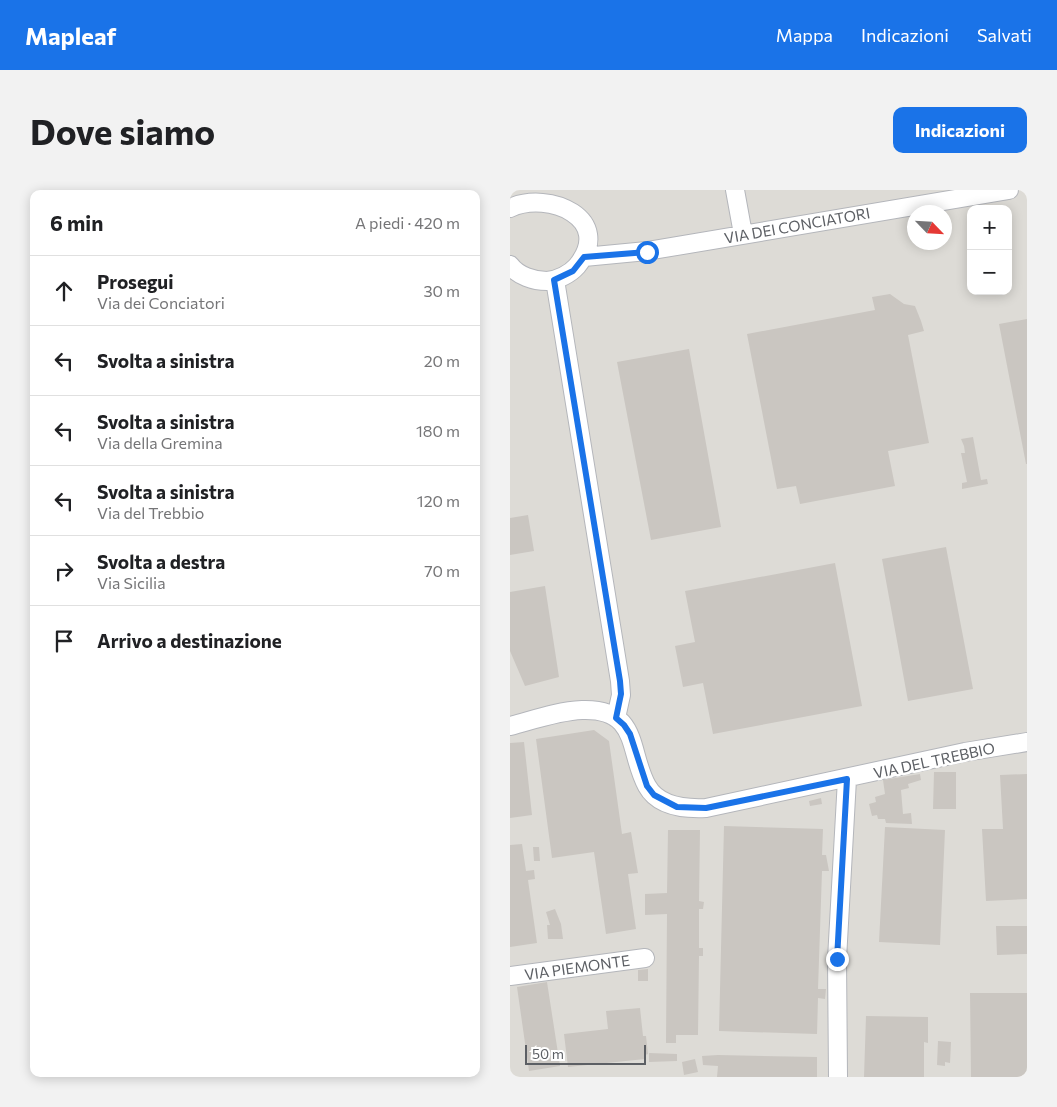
<!DOCTYPE html>
<html lang="it">
<meta charset="utf-8">
<style>
:root{--surface:#fff;--page:#f2f2f2;--text:#202124;--muted:#757577;--line:#e0e0e0;--accent:#1a73e8}
body{margin:0;font-family:Commissioner,sans-serif;background:var(--page);color:var(--text)}
.controls{position:absolute;right:15px;top:15px;display:grid;overflow:hidden;border-radius:10px;box-shadow:0 2px 12px #0003}
.controls button{width:45px;height:45px;display:grid;place-items:center;padding:0;border:0;border-bottom:1px solid var(--line);background:var(--surface);color:var(--text);font:25px sans-serif}
.compass{position:absolute;left:397px;top:15px;width:45px;height:45px;border-radius:50%;background:var(--surface);box-shadow:0 2px 12px #0003;rotate:115deg}
.scale{position:absolute;left:15px;bottom:12px;width:121px;box-sizing:border-box;padding-left:5px;border:2px solid #5c5f64;border-top:0;font-size:14px;line-height:18px;white-space:nowrap;color:#5c5f64;-webkit-text-stroke:4px #fff;paint-order:stroke}
.stop{position:absolute;width:15px;height:15px;margin:-11px;border:4px solid #1a73e8;border-radius:50%;background:#fff}
.stop.end{background:#1a73e8;border-color:#fff;box-shadow:0 1px 5px #0008}
.list{margin:0;padding:0;list-style:none}
h2{display:flex;justify-content:space-between;align-items:center;height:65px;margin:0;padding:0 20px;font-size:21px}
h2 small{font-size:16px;font-weight:400;color:var(--muted)}
.list li{display:grid;grid-template-columns:32px 1fr auto;gap:15px;align-items:center;box-sizing:border-box;height:70px;padding:0 20px;border-top:1px solid var(--line)}
.list b{display:block;font-size:19px;white-space:nowrap}
.list p{margin:0;font-size:16px;white-space:nowrap;color:var(--muted)}
.list em{font-size:16px;font-style:normal;color:var(--muted)}
.icon{flex:none;width:28px;height:28px;fill:none;stroke:currentColor;stroke-width:2;stroke-linecap:round;stroke-linejoin:round}
.map{position:relative;flex:none;width:517px;height:887px;overflow:hidden;border-radius:10px}
header{display:flex;align-items:center;gap:30px;box-sizing:border-box;height:70px;padding:0 25px;background:var(--accent);color:#fff}
header strong{font-size:24px}
nav{display:flex;gap:28px;margin-inline-start:auto;font-size:18px}
.intro{display:flex;align-items:center;justify-content:space-between;box-sizing:border-box;height:120px;padding:0 30px}
h1{margin:0;font-size:35px}
.button{padding:12px 22px;border-radius:10px;background:var(--accent);color:#fff;font-size:18px;font-weight:700}
main{display:flex;gap:30px;padding:0 30px}
aside{flex:1;background:var(--surface);border-radius:10px;box-shadow:0 2px 12px #0003}
.map>svg:first-child{display:block}
.industrial{fill:#dddbd6;fill-rule:evenodd}
.building{fill:#cac6c1}
.lines{fill:none;stroke-linecap:round;stroke-linejoin:round}
.street-casing{stroke:#b4b6bb;stroke-width:20}
.street{stroke:#fff;stroke-width:18}
.route{stroke:#1a73e8;stroke-width:6}
.labels{text-anchor:middle;dominant-baseline:central;stroke-width:5;stroke-linejoin:round;paint-order:stroke}
.street-label{font-size:15px;fill:#5c5f64;stroke:#fff}
</style>
<header>
<strong>Mapleaf</strong>
<nav><a>Mappa</a><a>Indicazioni</a><a>Salvati</a></nav>
</header>
<div class="intro"><h1>Dove siamo</h1><a class="button">Indicazioni</a></div>
<main>
<aside>
<h2>6 min<small>A piedi · 420 m</small></h2>
<ul class="list">
<li><svg class="icon" aria-label="ahead" viewBox="0 0 24 24"><path d="M12 20V5M6 11l6-6 6 6"/></svg><div><b>Prosegui</b><p>Via dei Conciatori</p></div><em>30 m</em></li>
<li><svg class="icon" aria-label="left" viewBox="0 0 24 24"><path d="M17 20v-9H6M10 6l-5 5 5 5"/></svg><div><b>Svolta a sinistra</b></div><em>20 m</em></li>
<li><svg class="icon" aria-label="left" viewBox="0 0 24 24"><path d="M17 20v-9H6M10 6l-5 5 5 5"/></svg><div><b>Svolta a sinistra</b><p>Via della Gremina</p></div><em>180 m</em></li>
<li><svg class="icon" aria-label="left" viewBox="0 0 24 24"><path d="M17 20v-9H6M10 6l-5 5 5 5"/></svg><div><b>Svolta a sinistra</b><p>Via del Trebbio</p></div><em>120 m</em></li>
<li><svg class="icon" aria-label="right" viewBox="0 0 24 24"><path d="M7 20v-9h11M14 6l5 5-5 5"/></svg><div><b>Svolta a destra</b><p>Via Sicilia</p></div><em>70 m</em></li>
<li><svg class="icon" aria-label="arrive" viewBox="0 0 24 24"><path d="M6 21V4h12l-3 4 3 4H6"/></svg><div><b>Arrivo a destinazione</b></div></li>
</ul>
</aside>
<div class="map">
<svg width="517" height="887" viewBox="0 0 517 887">
<rect width="100%" height="100%" fill="#eeece4"/>
<!-- industrial -->
<path class="industrial" d="M0 0H517V887H0ZM461 19H498V101H461ZM404 22H434V52H404Z"/>
<!-- building -->
<path class="building" d="M380 104 394 114 405 116 411 131 414 141 398 145 419 253 378 261 385 296 290 314 286 296 267 299 237 144 365 120 362 107Z
M517 129V274H516L489 134Z
M179 159 211 337 141 350 107 172Z
M463 247 471 290 477 289 478 294 452 299V293L457 292 451 263H455L454 256 451 249Z
M18 325 24 361 0 365V328Z
M436 357 463 499 398 511 372 369Z
M325 373 352 516 203 544 193 493 173 497 165 456 185 452 175 401Z
M35 396 49 487 15 496 0 461V402Z
M84 540 99 551 112 644 121 642 128 683 118 684 126 739 96 744 84 662 42 668 26 549Z
M14 552 22 625 0 628V553Z
M424 582H446V619H423Z
M410 584 411 590 398 594 399 598 391 600 393 624 401 623 402 634 376 633 375 629H368L367 625 362 626 359 614 366 612 365 607 375 604 373 590Z
M517 584V709L476 711 472 639H493L490 585Z
M311 608 312 614 300 616 299 611Z
M214 636 313 639 312 665H316L319 681H312L308 799H316L315 809 308 808 307 844 209 841Z
M375 637 435 640 430 755 369 752Z
M158 640H190L189 711 194 712 193 719H189V758H193V766H189L188 845H166V853H156L157 724 135 725V704L157 703Z
M12 654 16 681 24 680 25 689 18 690 27 753 0 757V655Z
M23 657H29L30 671H24Z
M45 719 51 734 53 749H38L37 735H40L36 722Z
M486 736H517V764L487 765Z
M138 779V791H128V780Z
M37 792 50 876 19 881 7 797Z
M460 803H517V887H461Z
M130 818 133 846H136L138 864 135 865V869L58 877 54 844 98 839 96 821Z
M356 826 418 827V853L414 852V887H354Z
M428 851 441 852 440 873 435 872V876L427 875Z
M139 863 167 864V871L139 872Z
M208 865 307 867V887H207L208 876 193 875 192 866Z
M185 869 188 882 174 885 172 872Z"/>
<g class="lines">
<defs>
<path id="street" d="M225 0 233 44
M0 18C39 0 105 29 67 76 60 84 48 90 37 91 24 91 8 86 0 75
M74 67 137 61 499 0
M45 90 110 491 111 505 106 528
M0 536C23 530 48 521 72 520 130 518 118 562 137 596 148 616 175 619 196 618L455 562 517 552
M0 786 135 768
M328 887 327 769 337 589"/>
</defs>
<!-- street casing -->
<use href="#street" class="street-casing"/>
<!-- street -->
<use href="#street" class="street"/>
</g>
<g class="lines">
<!-- route -->
<path class="route" d="M137 62 74 67 63 81 44 90 110 491 111 504 106 528 114 535 120 544 137 596 144 605 167 617 196 618 337 589 327 769"/>
</g>
<g class="labels">
<!-- street labels -->
<g class="street-label">
<text transform="translate(287 35) rotate(-10)">VIA DEI CONCIATORI</text>
<text transform="translate(424 570) rotate(-12)">VIA DEL TREBBIO</text>
<text transform="translate(67 777) rotate(-8)">VIA PIEMONTE</text>
</g>
</g>
</svg>
<div class="controls">
<button>+</button>
<button>−</button>
</div>
<svg class="compass" viewBox="-18 -18 36 36"><path d="M0-13l5 13h-10z" fill="#e53935"/><path d="M0 13l5-13h-10z" fill="#757577"/></svg>
<div class="scale">50 m</div>
<div class="stop" style="left:137px;top:62px"></div>
<div class="stop end" style="left:327px;top:769px"></div>
</div>
</main>
